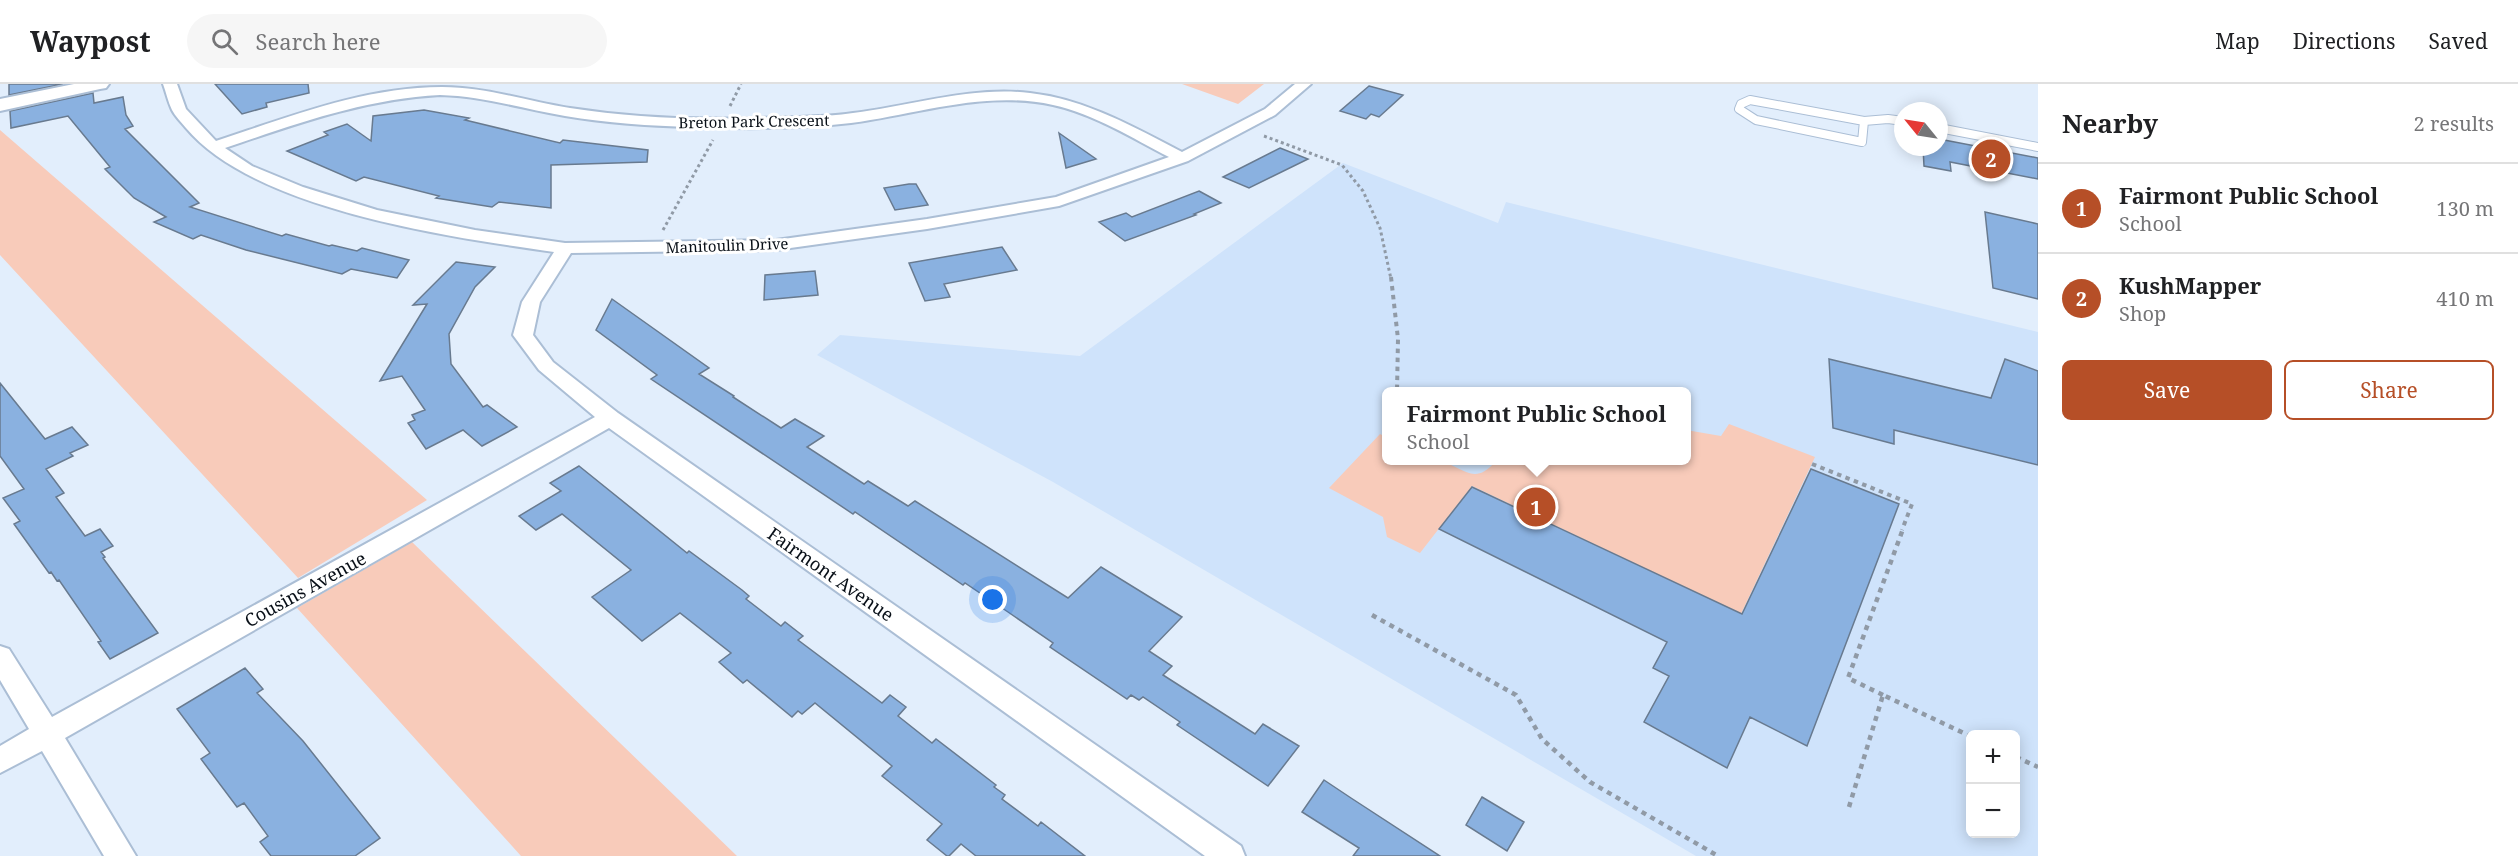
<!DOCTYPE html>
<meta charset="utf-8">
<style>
:root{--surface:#fff;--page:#f6f6f6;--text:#202124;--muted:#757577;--line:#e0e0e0;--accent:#b64f27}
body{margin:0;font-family:"Noto Serif",serif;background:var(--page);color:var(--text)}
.controls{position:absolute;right:18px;bottom:18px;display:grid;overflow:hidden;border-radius:9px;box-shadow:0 3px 15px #0003}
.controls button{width:54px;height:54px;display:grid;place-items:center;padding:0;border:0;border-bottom:2px solid var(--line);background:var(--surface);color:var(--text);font:30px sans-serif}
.compass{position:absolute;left:1894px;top:18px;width:54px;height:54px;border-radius:50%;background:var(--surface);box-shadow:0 3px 15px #0003;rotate:300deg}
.you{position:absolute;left:993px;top:516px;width:21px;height:21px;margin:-15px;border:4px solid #fff;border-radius:50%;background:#1a73e8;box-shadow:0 0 0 9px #1a73e833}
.badge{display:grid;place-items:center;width:39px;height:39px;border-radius:50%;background:var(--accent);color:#fff;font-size:20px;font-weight:700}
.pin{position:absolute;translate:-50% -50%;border:3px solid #fff;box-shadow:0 2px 6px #0006}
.popup{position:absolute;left:1382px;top:303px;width:309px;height:78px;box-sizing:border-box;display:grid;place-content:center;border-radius:9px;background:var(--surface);filter:drop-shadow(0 2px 4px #0005);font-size:20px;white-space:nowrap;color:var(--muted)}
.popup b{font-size:22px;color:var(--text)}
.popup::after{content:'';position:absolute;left:50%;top:100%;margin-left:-12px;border:12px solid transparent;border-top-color:var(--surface)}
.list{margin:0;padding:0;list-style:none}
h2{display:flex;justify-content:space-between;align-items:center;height:78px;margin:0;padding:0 24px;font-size:26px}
h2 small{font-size:20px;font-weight:400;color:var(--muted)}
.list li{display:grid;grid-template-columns:39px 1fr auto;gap:18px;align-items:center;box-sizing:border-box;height:90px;padding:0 24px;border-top:2px solid var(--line)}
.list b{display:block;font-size:22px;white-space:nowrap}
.list p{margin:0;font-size:20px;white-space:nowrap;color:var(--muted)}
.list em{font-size:20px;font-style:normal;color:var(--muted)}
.actions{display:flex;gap:12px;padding:18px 24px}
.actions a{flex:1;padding:14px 0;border:2px solid var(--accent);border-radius:9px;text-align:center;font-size:21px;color:var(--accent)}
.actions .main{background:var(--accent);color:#fff}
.icon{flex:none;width:33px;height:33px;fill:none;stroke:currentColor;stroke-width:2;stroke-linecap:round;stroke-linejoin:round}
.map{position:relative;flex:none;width:2038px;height:772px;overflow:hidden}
header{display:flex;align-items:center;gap:36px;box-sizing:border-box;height:84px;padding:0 30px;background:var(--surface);border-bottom:2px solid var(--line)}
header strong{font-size:28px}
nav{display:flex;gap:33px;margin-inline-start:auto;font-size:21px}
.search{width:420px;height:54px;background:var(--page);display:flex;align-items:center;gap:15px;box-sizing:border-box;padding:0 21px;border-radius:33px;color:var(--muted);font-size:22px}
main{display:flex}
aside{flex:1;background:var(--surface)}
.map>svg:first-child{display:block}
.built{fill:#cfe3fb;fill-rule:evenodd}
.green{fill:#f8cbba}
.building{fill:#8ab1e0;stroke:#687a8f;stroke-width:1.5}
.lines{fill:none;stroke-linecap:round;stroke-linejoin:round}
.service-casing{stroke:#abbed5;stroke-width:10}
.minor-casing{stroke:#abbed5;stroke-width:4}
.tertiary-casing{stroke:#abbed5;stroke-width:4}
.path-far2{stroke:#909aa6;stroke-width:3;stroke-dasharray:3 3;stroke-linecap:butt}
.path-far1{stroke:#909aa6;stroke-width:4;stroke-dasharray:4.5 4.5;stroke-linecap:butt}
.path{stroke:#909aa6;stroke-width:4.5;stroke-dasharray:5 5;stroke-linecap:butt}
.service{stroke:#fff;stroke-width:8}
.minor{fill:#fff;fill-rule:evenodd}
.tertiary{fill:#fff;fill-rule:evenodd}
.labels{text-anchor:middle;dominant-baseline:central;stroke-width:6;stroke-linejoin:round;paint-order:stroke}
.far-street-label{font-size:15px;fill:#080f17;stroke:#fff}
.street-label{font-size:18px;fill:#080f17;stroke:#fff}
</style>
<header>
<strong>Waypost</strong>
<div class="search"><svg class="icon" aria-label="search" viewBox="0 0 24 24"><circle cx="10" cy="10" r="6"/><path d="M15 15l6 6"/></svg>Search here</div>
<nav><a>Map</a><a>Directions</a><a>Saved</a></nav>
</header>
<main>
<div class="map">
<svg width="2038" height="772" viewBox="0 0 2038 772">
<rect width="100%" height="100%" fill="#e2eefc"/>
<!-- built -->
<path class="built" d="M1343 79 1498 139 1506 118 2038 248V772H1696L1053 398 817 271 840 251 1080 272ZM1386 308H1686V376H1386ZM1970 650H2016V750H1970Z"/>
<!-- green -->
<path class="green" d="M1182 0H1264L1238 20Z
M0 46 427 416 298 494 0 171Z
M1729 340 1815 373 1741 530 1472 402 1420 469 1387 453 1383 433 1329 404 1380 350 1386 353V376C1402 377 1422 374 1438 377 1463 381 1473 404 1496 377L1686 376V346L1721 352Z
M412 458 737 772H521L297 524Z"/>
<!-- building -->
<path class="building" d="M9 0H63L9 11Z
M215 0H308L309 9 266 19 267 23 242 30Z
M1369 2 1403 11 1379 33 1371 30 1366 35 1340 27Z
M93 9 94 19 123 13 126 31 133 42 125 45 199 119 190 123 282 152 286 150 329 162 332 161 357 167 362 164 409 176 397 194 351 185 342 190 246 166 201 151 193 155 154 138 166 133 134 114 105 85 110 83 68 32 11 44 10 27Z
M424 26 469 34 465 36 560 59 563 56 648 66 647 78 551 81V124L499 118 492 123 436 114 439 112 364 93 356 97 287 67 328 51 324 48 347 40 371 57 373 32Z
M1059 49 1096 75 1066 84Z
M1939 55 2038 74V95L1950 78 1951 87 1924 82 1923 63H1939Z
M1280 64 1308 75 1249 104 1223 93Z
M909 100H916L928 121 895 126 884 104Z
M1199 107 1221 119 1194 130 1196 131 1125 157 1099 138 1126 129 1132 133Z
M1985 128 2038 140V215L1993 204Z
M1002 163 1017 186 944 200 950 213 925 217 909 179Z
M456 178 495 183 475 203 449 250 451 280 483 323 487 321 517 343 482 362 463 346 426 365 408 339 415 336 412 331 425 326 402 292 380 297 427 220 413 221Z
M815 187 818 211 764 216 765 191Z
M612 215 709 284 699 290 734 312 733 313 781 344 795 335 824 352 807 363 864 400 868 397 908 422 915 417 1068 514 1101 483 1182 533 1149 567 1172 582 1163 591 1255 650 1263 640 1299 662 1268 702 1177 641 1180 638 1143 613 1139 616 1131 611 1127 615 1050 563 1053 559 1008 528 965 499 963 501 855 428 853 430 651 295 657 291 596 246Z
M1829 275 1991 314 2005 275 2038 287V381L1894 346V360L1833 344Z
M0 299 45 355 72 343 88 361 70 369 73 372 46 385 64 409 56 413 85 452 100 445 113 462 101 468 105 473 103 474 158 549 110 575 98 558 101 557 59 496 57 497 51 488 49 489 14 440 20 437 3 414 24 405 0 372Z
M579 382 687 469 689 467 742 506 749 512 746 515 781 542 785 538 803 552 798 556 882 619 890 611 906 623 898 632 932 659 936 655 996 701 994 703 1005 711 1002 715 1038 742 1041 738 1085 772H976L961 760 949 772H947L927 756 942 740 882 692 892 682 815 619 802 630 798 627 792 633 747 596 743 599 719 578 731 569 680 529 642 557 592 513 631 486 562 430 536 446 519 432 561 407 550 399Z
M1811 385 1899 420 1807 662 1750 633 1727 684 1644 638 1669 592 1653 584 1667 558 1439 445 1472 403 1742 530Z
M245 584 263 605 257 609 303 657 380 754 355 772H271L260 758 268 752 244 719 237 723 201 675 210 669 177 625Z
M1324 696 1351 714 1440 772H1353L1359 764 1302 728Z
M1482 713 1524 738 1507 767 1466 741Z"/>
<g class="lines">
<defs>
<path id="service" d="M1750 16 1864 37 1862 58 1756 36 1739 25 1741 20Z
M1864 37 1888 35 1903 37
M1939 44 2038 63"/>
<path id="minor" d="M163 0H177L186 25 216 57C289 33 364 3 442 3 486 3 527 17 570 24 628 33 689 36 748 34 783 33 818 34 853 29 911 22 970 2 1030 9 1085 15 1134 43 1182 68L1265 25 1295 0H1311L1275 31 1188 77 1059 122 927 145 776 166 571 169 540 218 533 251 553 278 618 329 1241 762 1245 772H1205L609 344 65 654 136 772H104L42 667 0 689V662L29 645 0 596V562L9 565 52 633 595 333 539 286 513 251 522 218 554 168C450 153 255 126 186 44 181 38 175 32 172 26 168 18 166 8 163 0ZM440 11C483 12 523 25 565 32 607 39 650 42 692 43 744 45 799 45 851 39 918 30 985 6 1053 21 1094 30 1132 54 1169 73L1056 113 927 135 776 156 565 159 475 146 377 126 303 103 252 82 225 64C296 40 364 15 440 11Z"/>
<path id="tertiary" d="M74 0H109L106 4 100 5 0 27V15Z"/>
</defs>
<!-- service casing -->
<use href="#service" class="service-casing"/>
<!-- minor casing -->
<use href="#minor" class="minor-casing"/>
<!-- tertiary casing -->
<use href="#tertiary" class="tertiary-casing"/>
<!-- path-far2 -->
<path class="path-far2" d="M730 22 741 0
M1264 52 1342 81 1363 107 1380 144 1391 195
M663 146 713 56"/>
<!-- path-far1 -->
<path class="path-far1" d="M1391 193 1398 255 1397 308
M1812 380 1912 420 1902 446"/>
<!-- path -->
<path class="path" d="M1372 531 1516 611 1542 655 1590 698 1718 772
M1883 611 1848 594 1903 445
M2016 673 2038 683
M1849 723 1883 611 1970 652"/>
<!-- service -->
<use href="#service" class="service"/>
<!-- minor -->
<use href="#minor" class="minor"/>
<!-- tertiary -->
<use href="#tertiary" class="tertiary"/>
</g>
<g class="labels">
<!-- far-street labels -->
<g class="far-street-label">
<text transform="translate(754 37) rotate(-1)">Breton Park Crescent</text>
<text transform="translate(727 161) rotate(-2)">Manitoulin Drive</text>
</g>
<!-- street labels -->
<g class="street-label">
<text transform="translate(831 490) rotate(35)">Fairmont Avenue</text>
<text transform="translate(305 505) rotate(-29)">Cousins Avenue</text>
</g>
</g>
</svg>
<div class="controls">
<button>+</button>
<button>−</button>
</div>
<svg class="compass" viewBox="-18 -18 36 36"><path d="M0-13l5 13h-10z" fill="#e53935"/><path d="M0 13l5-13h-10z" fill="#757577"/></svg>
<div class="you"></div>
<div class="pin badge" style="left:1536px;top:423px">1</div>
<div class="popup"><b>Fairmont Public School</b>School</div>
<div class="pin badge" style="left:1991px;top:75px">2</div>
</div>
<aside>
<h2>Nearby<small>2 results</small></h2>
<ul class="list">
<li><span class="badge">1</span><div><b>Fairmont Public School</b><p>School</p></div><em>130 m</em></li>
<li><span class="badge">2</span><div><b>KushMapper</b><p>Shop</p></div><em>410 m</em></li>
</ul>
<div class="actions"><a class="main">Save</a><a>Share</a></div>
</aside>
</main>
